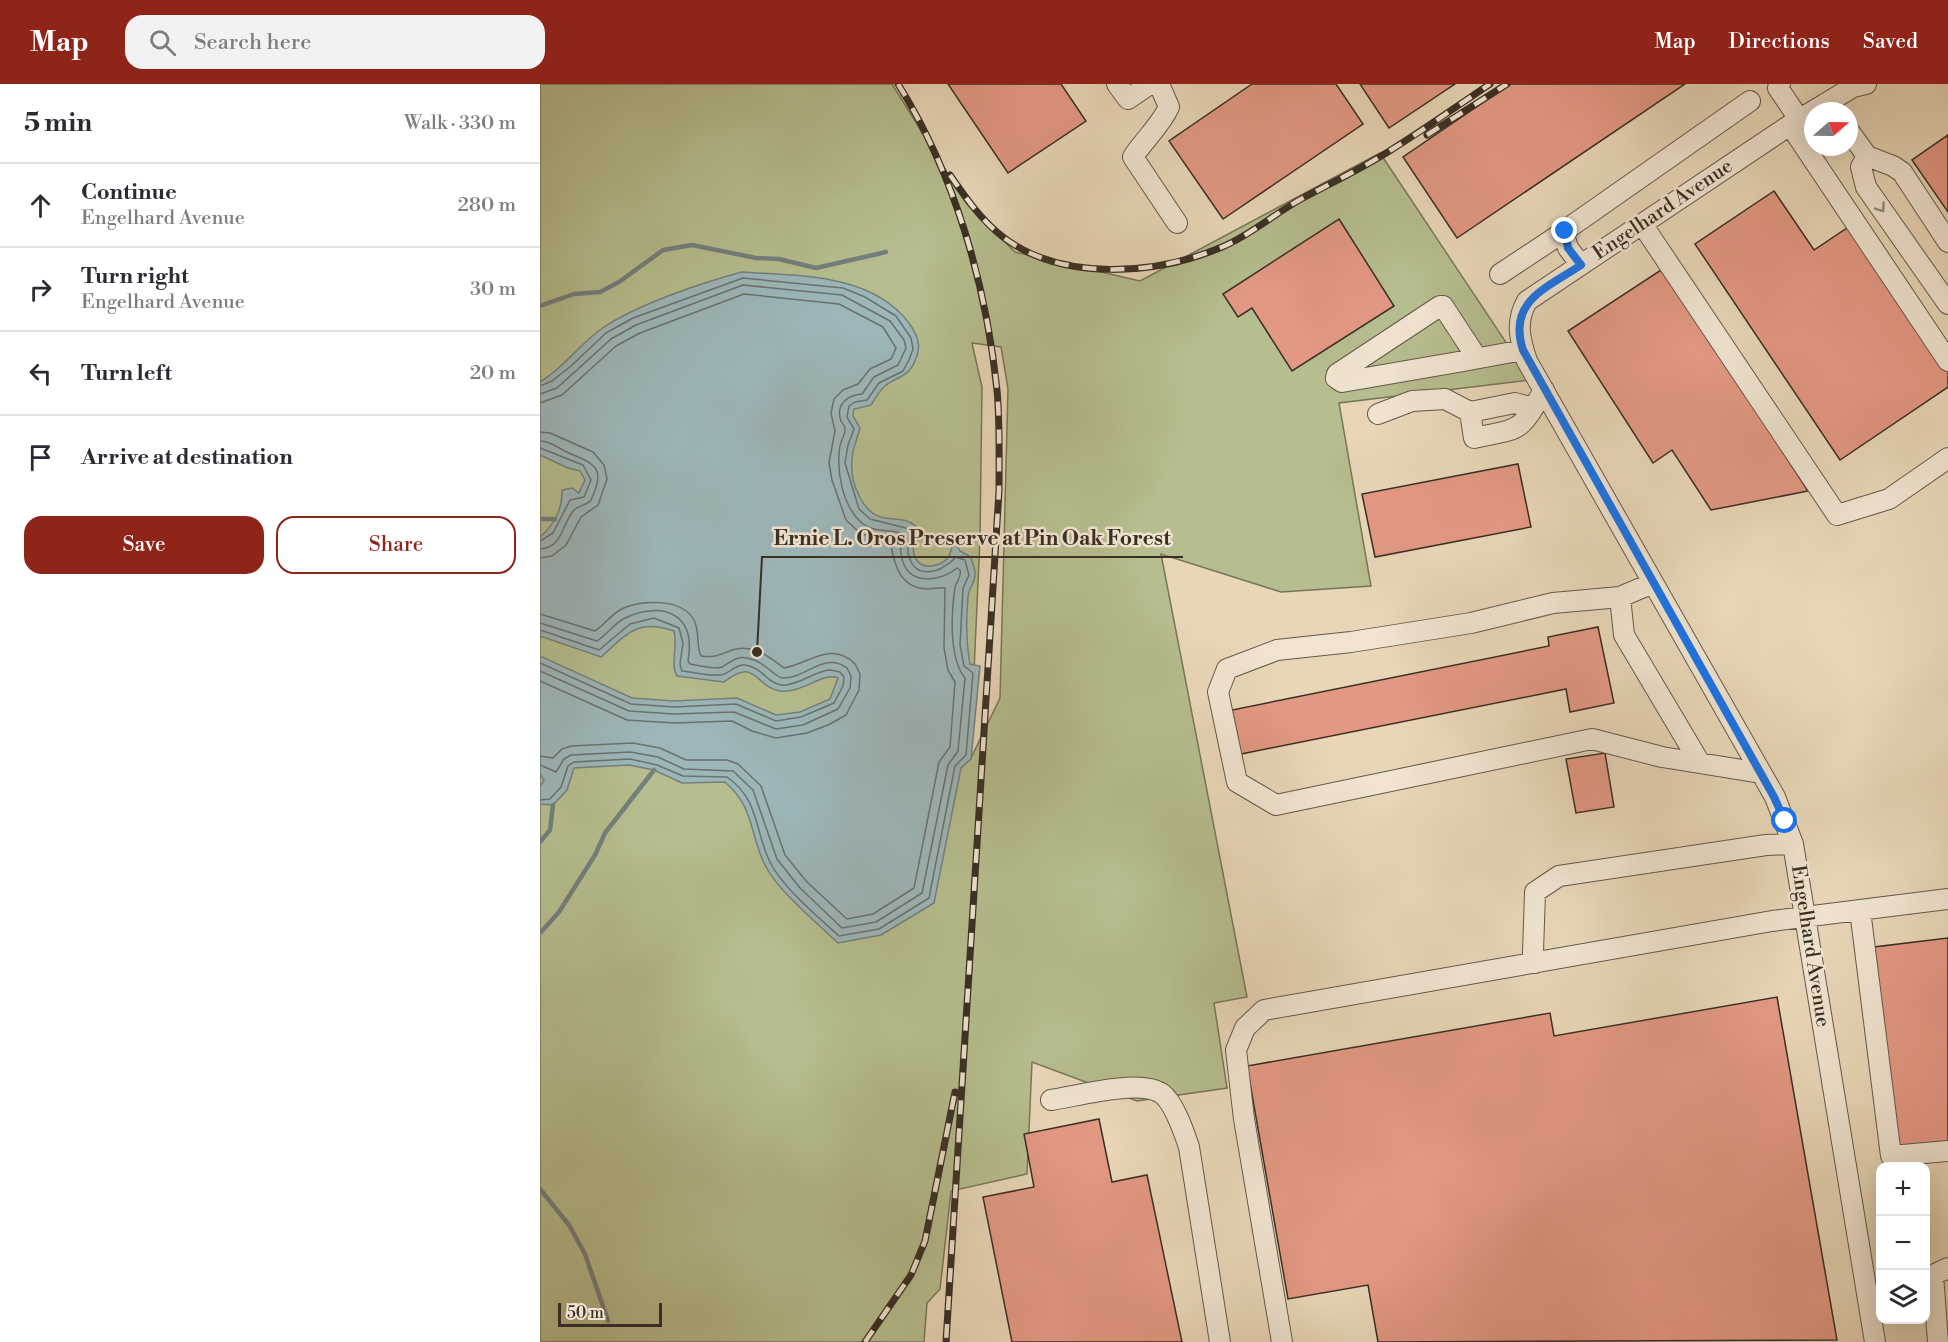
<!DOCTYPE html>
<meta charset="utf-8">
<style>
:root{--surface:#fff;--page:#f2f2f3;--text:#2b2b33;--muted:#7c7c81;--line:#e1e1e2;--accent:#8f2418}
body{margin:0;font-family:"Libre Bodoni",serif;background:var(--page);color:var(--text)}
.controls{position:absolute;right:18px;bottom:18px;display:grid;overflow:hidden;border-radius:12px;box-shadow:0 6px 24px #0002}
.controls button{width:54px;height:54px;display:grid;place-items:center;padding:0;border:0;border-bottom:2px solid var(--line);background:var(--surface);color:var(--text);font:30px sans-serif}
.compass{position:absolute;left:1264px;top:18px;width:54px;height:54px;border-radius:50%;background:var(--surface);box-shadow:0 6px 24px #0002;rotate:70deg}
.scale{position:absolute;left:18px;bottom:15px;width:104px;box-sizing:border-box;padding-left:6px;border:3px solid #392f25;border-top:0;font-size:16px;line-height:21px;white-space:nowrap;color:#392f25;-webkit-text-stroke:4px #f0e4d0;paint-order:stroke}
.stop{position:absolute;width:18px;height:18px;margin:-14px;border:4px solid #1a73e8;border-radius:50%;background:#fff}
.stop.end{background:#1a73e8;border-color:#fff;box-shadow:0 2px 6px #0008}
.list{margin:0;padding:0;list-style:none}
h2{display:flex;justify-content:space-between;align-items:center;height:78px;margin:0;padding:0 24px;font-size:26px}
h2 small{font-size:20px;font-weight:400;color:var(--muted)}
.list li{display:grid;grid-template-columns:39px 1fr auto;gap:18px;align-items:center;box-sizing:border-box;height:84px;padding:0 24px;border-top:2px solid var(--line)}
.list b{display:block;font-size:22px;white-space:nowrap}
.list p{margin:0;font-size:20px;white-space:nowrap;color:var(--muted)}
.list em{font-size:20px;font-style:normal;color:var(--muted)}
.actions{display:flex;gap:12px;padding:18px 24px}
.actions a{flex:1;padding:14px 0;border:2px solid var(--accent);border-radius:18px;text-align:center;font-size:21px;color:var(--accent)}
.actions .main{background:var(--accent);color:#fff}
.icon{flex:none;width:33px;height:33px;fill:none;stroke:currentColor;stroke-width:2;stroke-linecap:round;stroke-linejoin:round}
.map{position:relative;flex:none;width:1408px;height:1258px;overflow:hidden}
header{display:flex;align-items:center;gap:36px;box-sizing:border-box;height:84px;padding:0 30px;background:var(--accent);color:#fff}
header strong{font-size:28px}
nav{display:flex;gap:33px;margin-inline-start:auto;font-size:21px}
.search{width:420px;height:54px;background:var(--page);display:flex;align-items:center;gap:15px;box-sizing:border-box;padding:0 21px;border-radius:18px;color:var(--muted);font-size:22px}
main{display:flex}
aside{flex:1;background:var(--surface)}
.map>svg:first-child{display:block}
.green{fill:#b6bd8e;stroke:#78765a;stroke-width:1.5;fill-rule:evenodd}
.water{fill:#9cb6b9;stroke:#74807e;stroke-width:1.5}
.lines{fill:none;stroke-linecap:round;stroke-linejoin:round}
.shore{stroke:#6a726f;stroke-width:1.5}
.stream{stroke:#74807e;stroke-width:4.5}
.building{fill:#e39883;stroke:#392f25;stroke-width:1.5}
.minor-casing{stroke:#65594a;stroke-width:22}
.minor{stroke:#f0e4d0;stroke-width:20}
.rail-casing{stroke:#392f25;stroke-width:7}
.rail{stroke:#f0e4d0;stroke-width:4.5;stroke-dasharray:14;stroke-linecap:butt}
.oneway{stroke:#948a7a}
.route{stroke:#1a73e8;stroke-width:8}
.labels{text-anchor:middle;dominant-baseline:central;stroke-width:5;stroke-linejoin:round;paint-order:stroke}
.street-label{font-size:20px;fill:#392f25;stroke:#f0e4d0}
.leader{fill:none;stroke:#392f25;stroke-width:2}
.callout-dot{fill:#392f25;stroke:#f0e4d0;stroke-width:2}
.callout-label{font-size:21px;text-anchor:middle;font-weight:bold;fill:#392f25;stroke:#f0e4d0;stroke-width:5;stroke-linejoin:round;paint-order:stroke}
</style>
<header>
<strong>Map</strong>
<div class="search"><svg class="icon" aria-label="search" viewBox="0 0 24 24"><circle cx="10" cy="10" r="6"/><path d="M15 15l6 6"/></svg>Search here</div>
<nav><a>Map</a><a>Directions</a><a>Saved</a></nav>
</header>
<main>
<aside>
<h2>5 min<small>Walk · 330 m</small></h2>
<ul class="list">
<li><svg class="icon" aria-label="ahead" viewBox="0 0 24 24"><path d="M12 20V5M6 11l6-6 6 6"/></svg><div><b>Continue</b><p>Engelhard Avenue</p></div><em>280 m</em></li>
<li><svg class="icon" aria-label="right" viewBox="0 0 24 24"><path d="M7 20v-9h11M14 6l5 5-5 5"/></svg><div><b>Turn right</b><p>Engelhard Avenue</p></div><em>30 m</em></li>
<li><svg class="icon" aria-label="left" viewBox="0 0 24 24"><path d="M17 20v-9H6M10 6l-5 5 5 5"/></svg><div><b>Turn left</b></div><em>20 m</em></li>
<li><svg class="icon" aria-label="arrive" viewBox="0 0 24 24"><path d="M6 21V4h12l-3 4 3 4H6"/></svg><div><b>Arrive at destination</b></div></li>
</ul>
<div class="actions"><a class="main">Save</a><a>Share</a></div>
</aside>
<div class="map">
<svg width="1408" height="1258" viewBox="0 0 1408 1258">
<rect width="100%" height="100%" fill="#e8d6b7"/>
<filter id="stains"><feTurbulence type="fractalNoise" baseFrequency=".00333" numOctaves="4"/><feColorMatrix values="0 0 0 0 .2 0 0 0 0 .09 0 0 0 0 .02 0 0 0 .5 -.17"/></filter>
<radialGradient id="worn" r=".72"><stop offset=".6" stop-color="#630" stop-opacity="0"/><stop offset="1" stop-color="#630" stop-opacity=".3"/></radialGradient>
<!-- green -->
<path class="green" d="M0 0H352L426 119 475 168 600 197 840 69 991 296 799 319 831 502 741 508 621 470 707 913 674 919 687 1004 597 1017 492 978 487 1090 411 1107 400 1205 387 1219 384 1258H0ZM432 259 461 263 468 305 460 614 430 676 440 454 442 303Z"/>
<!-- water -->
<path class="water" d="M202 188C258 192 331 189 369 239 378 252 382 262 375 277 368 294 357 292 345 302 339 307 335 315 331 321L314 325 313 332 320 344C317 356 312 365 312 377 310 397 322 431 345 434 357 436 366 434 376 442 378 453 369 464 376 475 383 487 403 482 409 472 411 468 412 462 413 458L415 457 420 467 431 473C432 479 436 485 435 491 435 499 428 505 428 513 426 535 426 558 430 580L440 582 431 675 421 684 394 819 341 851 298 859C277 839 237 806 225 781 209 749 215 724 185 698L142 699 114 686 89 681 34 684 27 706 13 721 0 720V702L4 697 0 689V572L92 614 134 617 197 614 236 631 260 628 290 615 298 594C284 587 262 610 240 607 214 603 217 572 184 598L137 592C130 581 138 562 134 547 97 534 87 550 61 573L0 552V453C14 441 23 424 22 406L32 404 39 409 45 396 40 387 28 384 0 371V298C25 283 40 259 64 243 99 220 161 199 202 188Z"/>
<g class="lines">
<!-- shore -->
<path class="shore" d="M0 302 12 297 31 282 66 249 93 234 203 194 303 204 325 213 356 232 371 254 373 265 369 276 363 287 339 299 327 316 315 318 309 322 307 333 314 345 308 361 305 379 319 425 330 435 370 445C372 453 367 459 368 468 373 498 402 489 416 473L425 476 429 491 423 504 420 561 424 582 433 589 426 671 415 682 389 814 339 845 299 852C278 833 242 803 230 778 214 746 220 716 187 693L143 692 117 681 90 675 34 678 28 682 21 703 10 715 0 716
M0 310 17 304 71 255 96 241 203 201 302 211 350 237 364 256 366 264 358 281 334 293 322 310C308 311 295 320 301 337 302 340 305 341 305 344 306 349 301 357 300 362 296 386 302 422 322 439 333 449 349 445 361 449 361 459 359 468 363 478 371 502 402 497 417 484L420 486C422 493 417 496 415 503 411 528 409 575 425 594L418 667 408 681 382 809 336 838 302 844 260 804 237 775 213 706 193 687 144 685 118 673 90 668 31 671 24 675 16 688 0 681
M0 319 22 311 76 262 100 249 204 210 299 220 343 243 356 264 351 275 330 285 318 300 303 306 294 315 291 329 295 347 289 379 292 396 306 436 321 450 350 457C354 479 359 504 387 505 393 505 400 503 405 504L404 564 408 586 415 598 410 663 399 678 374 804 333 830 307 835 267 798 245 771 221 702 198 680 187 676H146L120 664 93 659 31 662 22 665 13 674 0 672
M0 348 10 349 53 368 64 381 67 395 58 421 41 433 26 461 12 472 0 474
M0 357C12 357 20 366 31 370 58 381 65 386 51 416 46 422 39 421 34 426 22 439 23 464 0 465
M0 364 43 381 51 396 44 413 30 416 13 449 0 457
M0 530 55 547C64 541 71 531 80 526 100 515 142 514 154 536 160 548 156 563 161 572 175 574 179 571 192 566 213 559 229 573 244 584 268 580 292 556 315 580L320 590 319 606 306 631 288 641 267 649 236 654 212 647 192 637 134 639 87 636 0 597
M0 539 57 557C67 551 76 537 87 533 127 517 156 532 148 577L150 580C158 581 175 586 182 583 191 578 196 572 207 574 223 576 235 593 242 594 266 595 284 567 307 584L311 592 310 604 298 625 263 641 236 645 194 628 134 630 89 627 0 587
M0 546 59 566 90 540 114 534 139 544 143 559 140 580 142 587C154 588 168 592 180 591 189 591 194 580 205 581 223 583 229 603 246 601 265 598 275 587 290 586L300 588 304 593 303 602 294 619 261 633 236 637 196 620 134 623 91 620 0 579"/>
<!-- stream -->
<path class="stream" d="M0 222 34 210 60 208 79 198 123 166 152 161 216 174 239 175 276 184 346 168
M0 435H15
M0 758 10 746 13 721
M0 849 19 828 55 771 65 749 114 686
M0 1105 29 1141 45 1170 68 1237"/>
</g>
<!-- building -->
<path class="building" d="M408 0H521L546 37 468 89Z
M712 0H796L823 40 683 135 629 57Z
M820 0H915L849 44Z
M970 0H1145L917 154 863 73Z
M1408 51V128L1372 76Z
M1234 107 1274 166 1310 142 1408 288V303L1300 376 1155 160Z
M799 135 854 222 752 287 712 224 698 233 683 210Z
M1124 184 1268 407 1171 426 1132 366 1113 379 1028 247Z
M978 380 991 443 835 473 822 410Z
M1058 543 1074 619 1030 628 1026 605 701 670 692 626 1009 562 1008 553Z
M1065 669 1074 723 1036 729 1026 675Z
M1408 854V1061L1359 1067 1334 863Z
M1237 913 1297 1256 838 1258 828 1201 748 1215 707 982 1010 929 1014 952Z
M559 1035 572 1098 607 1091 642 1258H472L443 1113 494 1103 484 1050Z"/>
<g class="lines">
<defs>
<path id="minor" d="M577 0 588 15 610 0
M619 0 629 23C620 42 604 56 593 73L637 139
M1240 0 1238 4 1259 35
M1326 0 1313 3 1250 41 987 217C975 238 980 256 987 277L1235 713 1253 760 1335 1258
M1250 41 1408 277
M1309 47 1327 72 1353 82 1362 88 1408 158
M1327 72 1321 83 1326 103 1408 220
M1102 140 1297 431 1349 415 1408 374
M1041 181 1028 164 1024 151 1027 145 1210 17
M960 190 1025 147
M937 274 903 222H900L797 290 796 294 802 298 918 278 983 266
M993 324 975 319 930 328 934 354C982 344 979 349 1004 306
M838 330 872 317 905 315 930 328
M1113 499 1080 513 1013 519 931 539 811 558 737 566 687 585 678 608 697 698 736 721 1052 655 1122 673 1221 689
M1080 513 1084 551 1160 679
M1320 826 1351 1072 1408 1067
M995 879 993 868 995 808 1019 792 1226 761 1253 760
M511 1016C538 1012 598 995 621 1009 634 1018 644 1048 649 1063L680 1258
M742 1258 704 1035 696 966 705 944 724 926 1232 837 1408 815
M1398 1258 1393 1191 1408 1184"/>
</defs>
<!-- minor casing -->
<use href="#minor" class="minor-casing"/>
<!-- minor -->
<use href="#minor" class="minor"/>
<defs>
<path id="rail" d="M358 0C415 91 446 200 457 306 460 339 459 373 459 407L406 1258
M887 51 967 0
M410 91C426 114 441 136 463 153 522 198 617 191 682 163 711 151 735 129 763 114 793 98 823 84 851 66 885 45 917 22 950 0
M325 1258 371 1191 385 1157 415 1008"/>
</defs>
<!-- rail casing -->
<use href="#rail" class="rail-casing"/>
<!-- rail -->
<use href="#rail" class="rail"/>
</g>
<!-- one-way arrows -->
<defs><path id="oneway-chevron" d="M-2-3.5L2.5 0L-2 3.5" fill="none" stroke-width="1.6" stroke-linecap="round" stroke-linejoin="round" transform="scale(1.5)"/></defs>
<use class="oneway" href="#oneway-chevron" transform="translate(1341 124) rotate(55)"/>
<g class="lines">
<!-- route -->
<path class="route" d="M1025 147 1028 164 1041 181C1007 204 967 217 983 266L1234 713 1245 737"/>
</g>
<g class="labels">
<!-- street labels -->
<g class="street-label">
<text transform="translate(1123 126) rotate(-34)">Engelhard Avenue</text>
<text transform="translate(1270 862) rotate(81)">Engelhard Avenue</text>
</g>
</g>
<!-- callouts -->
<path class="leader" d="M217 568L222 473H643"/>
<circle class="callout-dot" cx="217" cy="568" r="6"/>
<g class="callout-label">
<text x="432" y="461">Ernie L. Oros Preserve at Pin Oak Forest</text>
</g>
<rect width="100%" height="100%" filter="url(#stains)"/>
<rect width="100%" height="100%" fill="url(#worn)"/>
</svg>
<div class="controls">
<button>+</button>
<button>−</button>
<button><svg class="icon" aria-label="layers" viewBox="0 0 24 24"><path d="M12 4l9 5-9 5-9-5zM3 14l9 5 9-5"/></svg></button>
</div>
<svg class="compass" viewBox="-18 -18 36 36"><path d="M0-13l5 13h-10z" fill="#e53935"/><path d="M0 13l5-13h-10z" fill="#7c7c81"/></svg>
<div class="scale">50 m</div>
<div class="stop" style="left:1245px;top:737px"></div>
<div class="stop end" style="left:1025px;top:147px"></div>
</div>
</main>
